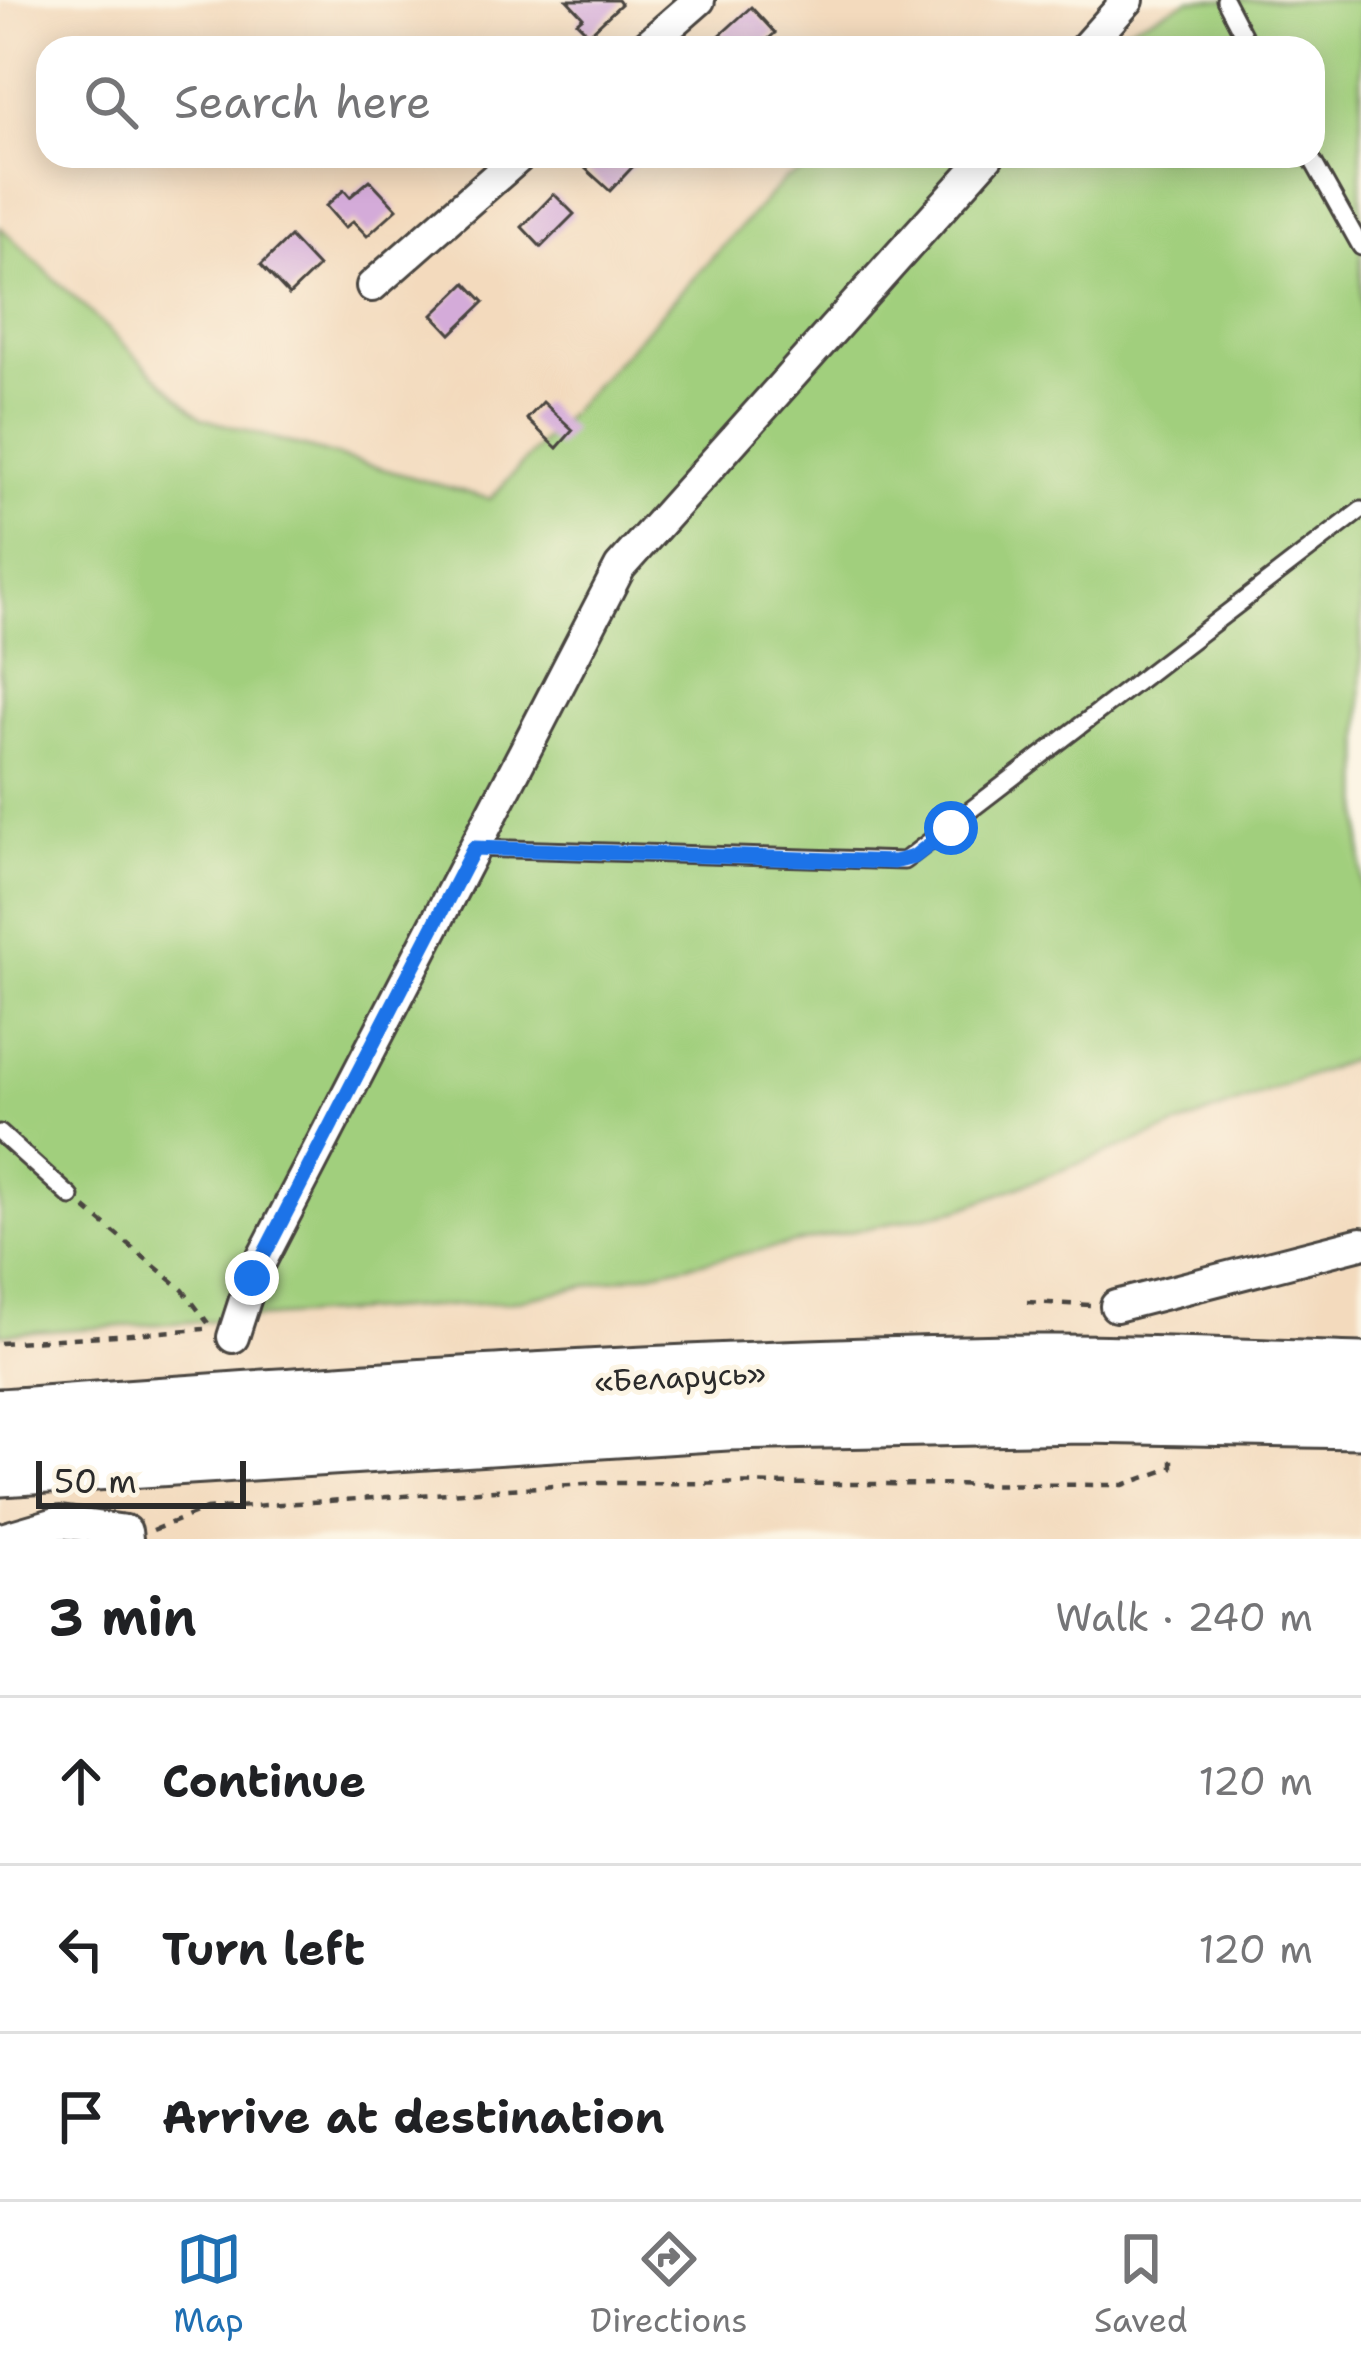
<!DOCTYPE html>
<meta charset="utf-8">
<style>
:root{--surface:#fff;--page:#f6f6f6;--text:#202124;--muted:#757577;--line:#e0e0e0;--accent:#1f6fb2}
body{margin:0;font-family:"Shantell Sans",sans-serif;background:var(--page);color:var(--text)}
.scale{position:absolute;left:36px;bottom:30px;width:210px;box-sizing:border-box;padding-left:12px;border:6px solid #2b2b2b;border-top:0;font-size:33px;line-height:42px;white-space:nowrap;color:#2b2b2b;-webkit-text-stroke:9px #fcf5e5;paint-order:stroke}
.stop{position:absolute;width:36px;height:36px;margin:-27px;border:9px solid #1a73e8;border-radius:50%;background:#fff}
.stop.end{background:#1a73e8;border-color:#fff;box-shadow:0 3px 12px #0008}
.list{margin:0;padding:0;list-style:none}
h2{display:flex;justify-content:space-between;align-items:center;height:156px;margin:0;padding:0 48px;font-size:51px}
h2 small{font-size:39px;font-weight:400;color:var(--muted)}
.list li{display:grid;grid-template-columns:78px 1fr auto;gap:36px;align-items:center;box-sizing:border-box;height:168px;padding:0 48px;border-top:3px solid var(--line)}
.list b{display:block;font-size:45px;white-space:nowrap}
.list em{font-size:39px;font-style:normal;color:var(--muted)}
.icon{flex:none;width:66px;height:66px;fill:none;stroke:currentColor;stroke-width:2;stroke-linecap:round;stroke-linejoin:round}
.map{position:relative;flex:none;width:1361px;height:1539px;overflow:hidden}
.search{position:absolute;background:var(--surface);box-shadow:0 6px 30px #0003;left:36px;right:36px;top:36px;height:132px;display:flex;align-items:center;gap:30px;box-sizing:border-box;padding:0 42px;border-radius:36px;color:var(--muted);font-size:45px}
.sheet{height:660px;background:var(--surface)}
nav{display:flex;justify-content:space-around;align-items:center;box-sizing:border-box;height:168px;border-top:3px solid var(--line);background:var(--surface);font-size:33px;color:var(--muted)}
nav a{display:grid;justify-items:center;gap:6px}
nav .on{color:var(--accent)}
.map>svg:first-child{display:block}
.green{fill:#a1cf7d;stroke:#667d54;stroke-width:3}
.building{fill:#d4abd9}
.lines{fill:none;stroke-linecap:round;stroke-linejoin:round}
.lane-casing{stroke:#494541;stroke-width:21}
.street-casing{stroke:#494541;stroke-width:36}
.highway-casing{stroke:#494541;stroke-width:63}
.path{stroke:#494541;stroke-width:4.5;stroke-dasharray:9 9;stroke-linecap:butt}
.lane{stroke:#fff;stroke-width:15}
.street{stroke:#fff;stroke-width:30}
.highway{stroke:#fff;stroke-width:57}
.route{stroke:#1a73e8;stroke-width:15}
.labels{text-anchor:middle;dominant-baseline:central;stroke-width:10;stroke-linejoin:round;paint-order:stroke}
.street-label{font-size:30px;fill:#2b2b2b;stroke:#fcf5e5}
</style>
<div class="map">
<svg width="1361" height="1539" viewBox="0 0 1361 1539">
<rect width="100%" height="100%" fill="#fcf5e5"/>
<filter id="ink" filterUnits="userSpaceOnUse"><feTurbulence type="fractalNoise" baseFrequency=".00833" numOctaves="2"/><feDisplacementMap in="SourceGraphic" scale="24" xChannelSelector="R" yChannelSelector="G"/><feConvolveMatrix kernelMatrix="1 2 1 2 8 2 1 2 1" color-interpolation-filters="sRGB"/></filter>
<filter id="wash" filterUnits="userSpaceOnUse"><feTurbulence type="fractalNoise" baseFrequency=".004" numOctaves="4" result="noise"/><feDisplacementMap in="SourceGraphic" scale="48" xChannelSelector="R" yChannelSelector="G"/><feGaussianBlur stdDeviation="2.7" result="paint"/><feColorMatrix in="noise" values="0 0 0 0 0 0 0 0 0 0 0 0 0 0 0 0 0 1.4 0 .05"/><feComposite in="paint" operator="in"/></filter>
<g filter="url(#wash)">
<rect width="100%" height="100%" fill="#f3dabd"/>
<!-- green -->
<path class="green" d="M1190 0H1361V1056L960 1209 508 1302 0 1334V227L201 418 490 499 784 180 838 156H1313V48H1082Z"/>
<g id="blocks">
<!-- building -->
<path class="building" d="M567 0H618L621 4 589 34 577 22 583 17Z
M751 7 775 33 758 48H728L718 37Z
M599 156H635L639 160 610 191 586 169Z
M370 180 397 209 367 236 353 221 345 228 326 206 344 190 350 197Z
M554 194 574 214 541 247 522 227Z
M290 237 318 267 289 295 261 265Z
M466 283 484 302 451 334 433 315Z
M543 402 573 430 557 448 527 419Z"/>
</g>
</g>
<g filter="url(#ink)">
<use href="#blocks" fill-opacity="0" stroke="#494541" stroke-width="3"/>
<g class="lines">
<defs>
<path id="lane" d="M1225 0 1250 48
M1310 156 1361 247
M476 848 904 861 1361 510
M0 1133 71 1197"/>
<path id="street" d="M644 48 699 0
M1085 48 1128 0
M372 286 520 156
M1116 1306 1361 1243
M233 1337 252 1278 620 567 988 156
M2 1539 60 1522 126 1531 127 1539"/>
<path id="highway" d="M0 1418C344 1393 689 1367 1034 1364 1143 1363 1252 1369 1361 1372
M0 1467 727 1421 1084 1414 1361 1419"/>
</defs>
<!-- lane casing -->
<use href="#lane" class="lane-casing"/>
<!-- street casing -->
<use href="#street" class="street-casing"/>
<!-- highway casing -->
<use href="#highway" class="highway-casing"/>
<!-- path -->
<path class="path" d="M85 1208 183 1290 208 1323
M1027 1302 1090 1305
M0 1343 204 1329
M153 1530 206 1509 600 1483 1123 1485 1172 1468V1456"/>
<!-- lane -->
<use href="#lane" class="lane"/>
<!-- street -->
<use href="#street" class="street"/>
<!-- highway -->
<use href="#highway" class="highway"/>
</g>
</g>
<g class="lines" filter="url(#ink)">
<!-- route -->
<path class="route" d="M252 1278 474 848 894 862 914 857 951 828"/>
</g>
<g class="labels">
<!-- street labels -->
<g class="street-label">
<text transform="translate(680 1377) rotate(-3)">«Беларусь»</text>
</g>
</g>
</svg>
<div class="scale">50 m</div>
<div class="stop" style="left:951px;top:828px"></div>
<div class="stop end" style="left:252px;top:1278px"></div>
<div class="search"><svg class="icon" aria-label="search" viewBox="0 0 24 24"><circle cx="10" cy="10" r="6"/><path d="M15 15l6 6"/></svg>Search here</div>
</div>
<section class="sheet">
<h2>3 min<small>Walk · 240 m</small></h2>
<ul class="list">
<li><svg class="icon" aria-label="ahead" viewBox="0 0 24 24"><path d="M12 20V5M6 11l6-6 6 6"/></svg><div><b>Continue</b></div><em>120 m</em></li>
<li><svg class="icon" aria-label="left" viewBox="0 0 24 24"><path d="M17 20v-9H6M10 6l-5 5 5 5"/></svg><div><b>Turn left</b></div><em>120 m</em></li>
<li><svg class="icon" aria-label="arrive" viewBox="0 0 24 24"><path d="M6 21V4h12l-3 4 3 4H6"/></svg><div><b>Arrive at destination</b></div></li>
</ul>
</section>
<nav>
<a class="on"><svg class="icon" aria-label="map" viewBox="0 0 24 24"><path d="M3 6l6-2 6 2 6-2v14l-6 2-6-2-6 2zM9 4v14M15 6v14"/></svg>Map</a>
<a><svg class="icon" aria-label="directions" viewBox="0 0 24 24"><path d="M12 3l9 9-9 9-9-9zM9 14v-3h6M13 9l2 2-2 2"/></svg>Directions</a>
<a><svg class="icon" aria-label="saved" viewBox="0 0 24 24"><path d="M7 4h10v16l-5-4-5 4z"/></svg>Saved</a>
</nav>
